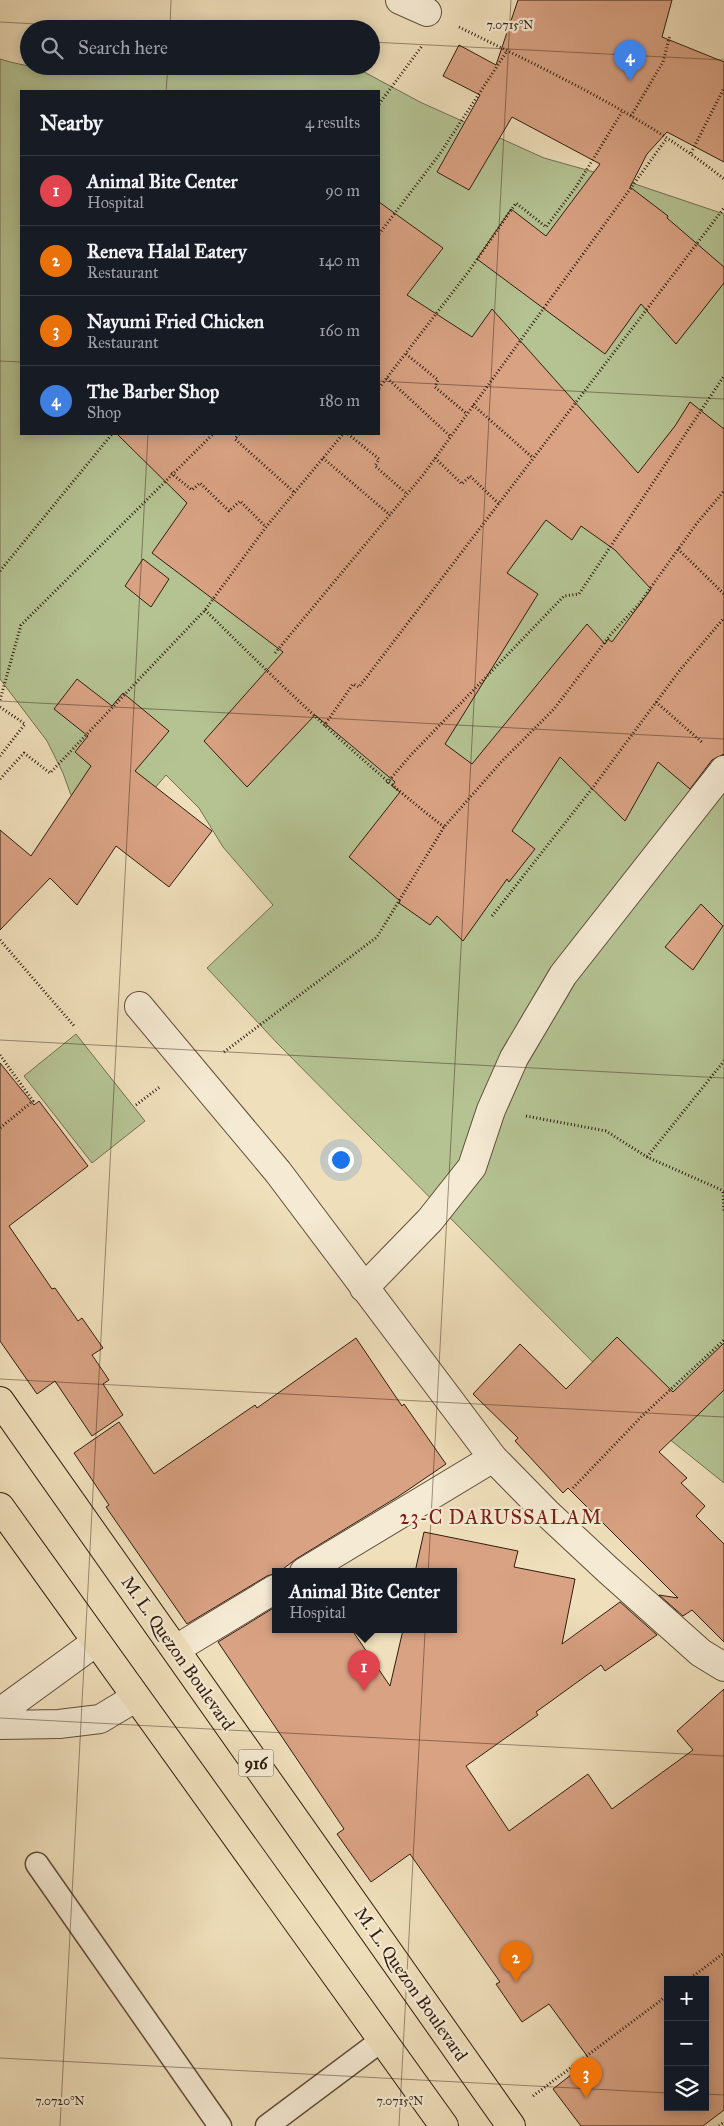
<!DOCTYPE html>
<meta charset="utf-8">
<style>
:root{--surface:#171b24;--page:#20242c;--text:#f1f3f6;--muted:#9ea1a6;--line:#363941;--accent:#0f766e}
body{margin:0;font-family:"IM FELL Great Primer",serif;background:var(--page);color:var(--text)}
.controls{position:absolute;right:15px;bottom:15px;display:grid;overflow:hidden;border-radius:0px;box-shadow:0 2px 12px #0003}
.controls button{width:45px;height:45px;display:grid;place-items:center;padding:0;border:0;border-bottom:1px solid var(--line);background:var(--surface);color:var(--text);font:25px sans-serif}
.you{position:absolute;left:340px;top:1159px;width:18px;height:18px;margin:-12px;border:4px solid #fff;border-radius:50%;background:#1a73e8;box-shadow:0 0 0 8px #1a73e833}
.badge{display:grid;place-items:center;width:32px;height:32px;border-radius:50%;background:var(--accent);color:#fff;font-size:16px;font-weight:700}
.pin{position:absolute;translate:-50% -41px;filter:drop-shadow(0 1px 2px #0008)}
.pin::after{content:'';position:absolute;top:26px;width:18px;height:15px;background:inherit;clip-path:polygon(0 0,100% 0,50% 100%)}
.popup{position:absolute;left:272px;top:1568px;width:185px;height:65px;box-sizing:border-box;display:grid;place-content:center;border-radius:0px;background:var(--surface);filter:drop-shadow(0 1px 4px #0005);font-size:16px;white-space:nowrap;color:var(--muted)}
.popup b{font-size:19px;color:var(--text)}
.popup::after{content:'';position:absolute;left:50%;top:100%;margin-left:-10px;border:10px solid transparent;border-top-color:var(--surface)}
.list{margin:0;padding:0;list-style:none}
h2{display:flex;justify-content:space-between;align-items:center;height:65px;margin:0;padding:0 20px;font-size:21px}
h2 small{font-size:16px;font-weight:400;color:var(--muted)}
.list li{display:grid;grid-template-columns:32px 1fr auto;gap:15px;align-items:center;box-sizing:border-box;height:70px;padding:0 20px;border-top:1px solid var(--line)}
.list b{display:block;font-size:19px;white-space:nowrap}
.list p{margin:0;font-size:16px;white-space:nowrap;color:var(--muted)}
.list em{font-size:16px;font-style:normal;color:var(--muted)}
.icon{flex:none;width:28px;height:28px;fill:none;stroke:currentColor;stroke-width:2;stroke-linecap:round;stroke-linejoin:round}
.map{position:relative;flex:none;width:724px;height:2126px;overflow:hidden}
.search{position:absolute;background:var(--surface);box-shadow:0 2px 12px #0003;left:20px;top:20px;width:360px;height:55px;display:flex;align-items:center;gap:12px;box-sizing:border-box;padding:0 18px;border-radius:28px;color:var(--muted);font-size:19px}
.panel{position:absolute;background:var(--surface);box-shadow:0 2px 12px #0003;left:20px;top:90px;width:360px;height:345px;border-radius:0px}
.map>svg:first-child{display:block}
.green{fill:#b5c393;stroke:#727052;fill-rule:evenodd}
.building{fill:#d9a283;stroke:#301d10;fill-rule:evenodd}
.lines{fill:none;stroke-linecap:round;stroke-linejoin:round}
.service-casing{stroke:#604e3b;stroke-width:25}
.minor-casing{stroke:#604e3b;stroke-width:30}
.primary-casing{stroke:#301d10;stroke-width:30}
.path{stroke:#301d10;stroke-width:3;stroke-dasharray:1 2.5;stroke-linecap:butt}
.service{stroke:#f5ead3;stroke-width:22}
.minor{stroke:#f5ead3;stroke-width:28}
.primary{stroke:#efdfbb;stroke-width:28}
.ticks{fill:none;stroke:#301d10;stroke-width:1;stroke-opacity:0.45}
.labels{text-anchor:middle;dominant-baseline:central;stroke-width:4.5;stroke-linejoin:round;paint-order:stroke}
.shield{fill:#f5ead3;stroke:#6b5a4a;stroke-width:1}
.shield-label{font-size:16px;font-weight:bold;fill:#301d10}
.street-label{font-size:18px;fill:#301d10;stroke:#f5ead3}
.quarter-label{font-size:20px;letter-spacing:1px;fill:#7a1f14;stroke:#f5ead3}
.ticks-label{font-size:12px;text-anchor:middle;fill:#301d10;stroke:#f5ead3;stroke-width:4.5;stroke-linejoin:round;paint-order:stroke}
</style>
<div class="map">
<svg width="724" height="2126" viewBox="0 0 724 2126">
<rect width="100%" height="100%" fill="#efdfbb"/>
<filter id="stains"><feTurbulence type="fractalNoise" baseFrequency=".004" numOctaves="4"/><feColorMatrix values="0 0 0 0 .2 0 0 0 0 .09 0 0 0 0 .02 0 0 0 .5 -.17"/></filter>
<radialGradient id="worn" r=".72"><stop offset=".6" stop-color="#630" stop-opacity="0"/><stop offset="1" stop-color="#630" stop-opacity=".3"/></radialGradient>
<!-- green -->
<path class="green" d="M0 59C31 69 65 71 99 66H353L420 102 544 158 626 181 724 214V1483L668 1438 277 1043 207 968 273 905 223 847 199 808 166 775 119 830 81 805 71 795 63 773 47 741 0 679ZM21 91H379V434H21Z
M76 1034 145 1121 92 1163 24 1076Z"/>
<!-- building -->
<path class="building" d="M518 0H672L662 37 724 62V162L667 132 647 154 630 187 668 216 667 218 724 267V283L676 344 641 304 605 354 477 259 511 209 546 236 600 164 512 117 469 190 437 172 480 95 443 76 459 45 496 65Z
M379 202 443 248 407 295 472 337 492 309 638 473 675 426 690 402 724 429V754L712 760 690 789 658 762 625 821 560 757 512 831 535 849 509 882 507 879 463 941 437 916 430 925 399 903 400 901 349 857 400 792 392 786 395 782 315 715 247 787 204 741 283 652 152 553 187 503 117 434H379ZM546 520 572 540 581 526 615 550 651 589 612 642 608 639 605 644 587 624 472 764 445 744 538 594 507 573Z
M143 559 169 579 151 607 125 586Z
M77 679 112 706 123 693 169 731 135 771 212 831 169 887 116 846 77 905 50 878 0 930V830L31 856 91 766 75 752 88 736 54 709Z
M701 904 723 926 693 970 665 947Z
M0 1063 34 1105 39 1101 88 1166 9 1226 52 1289 55 1288 78 1321 82 1318 103 1348 92 1355 109 1380 103 1384 123 1415 92 1436 55 1381 37 1394 0 1341Z
M617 1337 673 1392 724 1343V1390L659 1452 687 1478 681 1483 705 1506 696 1516 724 1544V1642L692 1610 683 1616 659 1595 678 1598 568 1488 563 1493 515 1441 518 1438 473 1394 520 1344 566 1389Z
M356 1338 402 1406 404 1404 446 1464 399 1496 296 1559 279 1572 267 1576 187 1624 106 1507 109 1505 74 1453 119 1422 154 1474 255 1405 257 1408Z
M424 1532 518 1551 514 1567 575 1579 562 1644 620 1602 657 1635 605 1671 601 1665 536 1712 538 1715 466 1766 509 1831 588 1774 612 1809 693 1750 677 1731 724 1689V2110L703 2126H581L553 2089 590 2060 549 2004 522 2022 496 1984 500 1982 410 1854 371 1882 337 1834 344 1829 218 1642 275 1607V1630H352L390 1686 403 1630H453V1572H415ZM668 1980H705V2107H668Z"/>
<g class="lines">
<defs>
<path id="service" d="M37 1864 220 2126
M267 2126 382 2040"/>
<path id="minor" d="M400 0 427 12
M139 1006 278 1172 493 1458 548 1514 608 1570 701 1653 724 1667
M364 1288 430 1220 472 1167 491 1110 514 1058 563 975 724 770
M304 1572 493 1458
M176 1649 275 1589
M0 1712 96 1642
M0 1725 59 1724 100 1719 135 1698"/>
<path id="primary" d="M0 1401 511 2126
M0 1507 444 2126"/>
</defs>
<!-- service casing -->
<use href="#service" class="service-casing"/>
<!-- minor casing -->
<use href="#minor" class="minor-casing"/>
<!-- primary casing -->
<use href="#primary" class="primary-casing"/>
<!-- path -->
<path class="path" d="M459 27C550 72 644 115 724 179
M379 104 422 46
M631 116 663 62 670 35
M691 153 724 88
M379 234 439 155 507 51
M406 354 438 380 435 387 467 414
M387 378 450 436
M379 388 469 271 516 203 546 227 576 187 622 112
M473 405 533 458
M239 434 235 439 295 493
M348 434 379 459 375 466 407 494
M323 458 390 515
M435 458 462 484 470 476 499 504
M171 473 192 490 200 483 229 511 240 501 266 527
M678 549 724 594
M0 571 112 434
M205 610C282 686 358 760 444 827
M275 653 423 475 667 138
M0 700 21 625 213 434
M656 702 703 743
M0 707 25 724 0 756
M324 726 353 684 359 687 724 208
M0 779 24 753 50 773 205 610 266 527 343 434
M387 783 409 757 564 596 579 594 724 376
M492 916 594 786 680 670 724 618
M0 940 75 1027
M224 1052 377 937 444 827 502 761 554 709 611 634 639 604 697 523 724 491
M0 1055 33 1101 0 1128
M136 1105 161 1086
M526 1116 606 1131 647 1157 724 1191
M647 1157 724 1061
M723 1192 724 1213
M573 1488 642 1416 724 1340
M688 1980 724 1953
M533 2096 668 1995
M719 2126 724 2122"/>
<!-- service -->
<use href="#service" class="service"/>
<!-- minor -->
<use href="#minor" class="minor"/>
<!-- primary -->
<use href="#primary" class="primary"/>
</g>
<!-- ticks -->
<path class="ticks" d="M0 22 127 29M170 29 171 0M371 42 724 60M166 91 168 66M0 361 21 362M379 381 724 399M0 701 724 739M0 1040 724 1078M0 1379 724 1417M0 1718 724 1756M0 2058 668 2093M705 2094 724 2095M60 2126 148 434M399 2126 511 0"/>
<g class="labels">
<!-- shield labels -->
<rect class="shield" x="238.5" y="1749.5" width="35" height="27" rx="4"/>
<g class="shield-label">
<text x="256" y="1763">916</text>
</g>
<!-- street labels -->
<g class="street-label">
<text transform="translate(178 1653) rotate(55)">M. L. Quezon Boulevard</text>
<text transform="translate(411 1984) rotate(55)">M. L. Quezon Boulevard</text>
</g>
<!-- quarter labels -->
<g class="quarter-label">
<text x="501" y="1517">23-C DARUSSALAM</text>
</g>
</g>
<g class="ticks-label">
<text x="510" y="29">7.0715°N</text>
<text x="60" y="2105">7.0720°N</text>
<text x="400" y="2105">7.0715°N</text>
</g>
<rect width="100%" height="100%" filter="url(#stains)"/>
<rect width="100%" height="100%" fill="url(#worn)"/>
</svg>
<div class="controls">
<button>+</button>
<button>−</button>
<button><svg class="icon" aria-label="layers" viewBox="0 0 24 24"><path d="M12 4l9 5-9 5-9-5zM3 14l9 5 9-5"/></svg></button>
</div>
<div class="you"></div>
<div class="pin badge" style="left:364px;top:1691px;background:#e0444e">1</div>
<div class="popup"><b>Animal Bite Center</b>Hospital</div>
<div class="pin badge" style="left:516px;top:1982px;background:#e8710a">2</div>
<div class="pin badge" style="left:586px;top:2098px;background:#e8710a">3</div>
<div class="pin badge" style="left:630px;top:81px;background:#3f7fe0">4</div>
<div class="search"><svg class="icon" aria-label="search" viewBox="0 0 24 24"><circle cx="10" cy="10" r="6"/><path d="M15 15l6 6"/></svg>Search here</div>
<section class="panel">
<h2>Nearby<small>4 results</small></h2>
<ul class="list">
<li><span class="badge" style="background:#e0444e">1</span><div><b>Animal Bite Center</b><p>Hospital</p></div><em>90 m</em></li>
<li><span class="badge" style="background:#e8710a">2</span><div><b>Reneva Halal Eatery</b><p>Restaurant</p></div><em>140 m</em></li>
<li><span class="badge" style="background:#e8710a">3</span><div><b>Nayumi Fried Chicken</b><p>Restaurant</p></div><em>160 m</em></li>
<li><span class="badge" style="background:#3f7fe0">4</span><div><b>The Barber Shop</b><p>Shop</p></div><em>180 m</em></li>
</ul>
</section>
</div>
